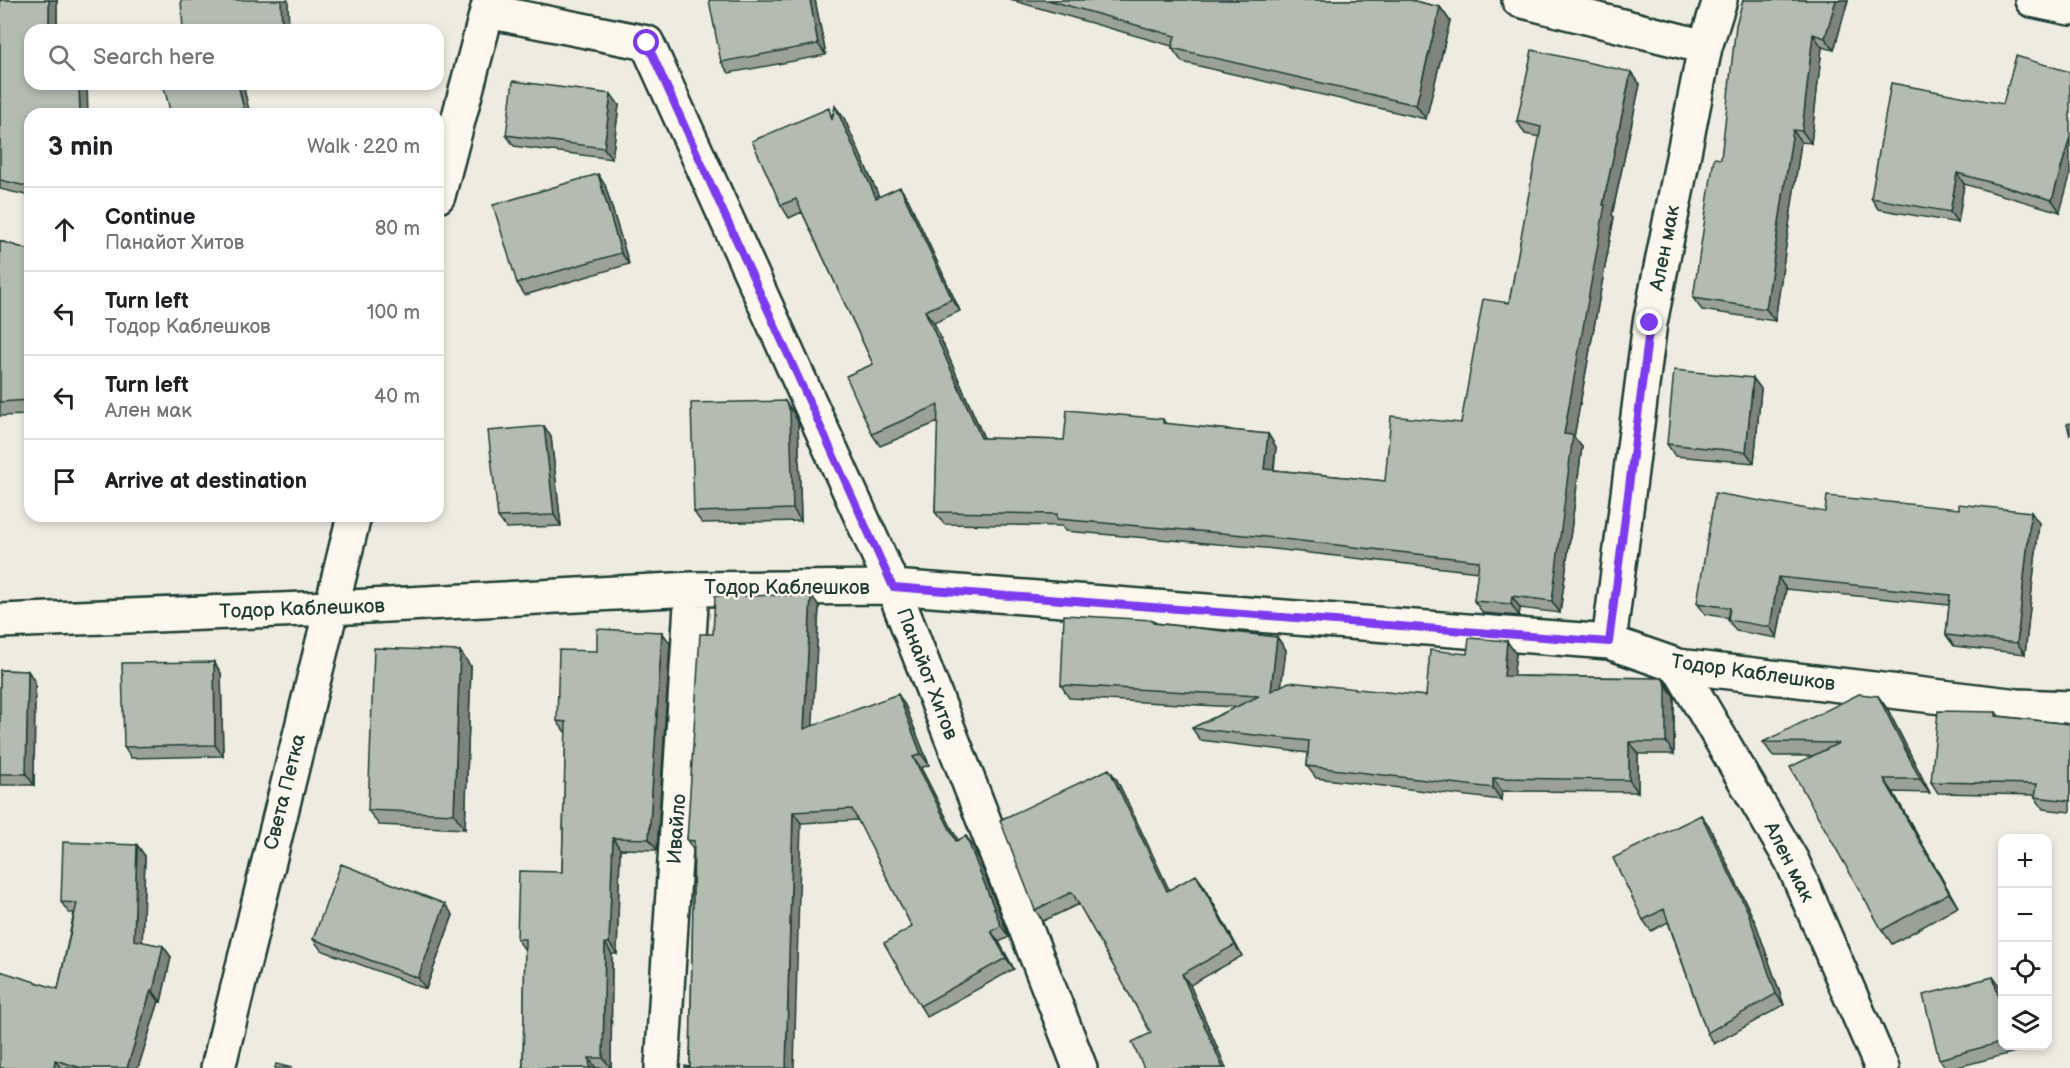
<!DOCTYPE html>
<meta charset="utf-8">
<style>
:root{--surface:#fff;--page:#f6f6f6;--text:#202124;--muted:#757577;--line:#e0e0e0}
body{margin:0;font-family:"Balsamiq Sans",sans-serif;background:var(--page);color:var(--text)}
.controls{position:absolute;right:18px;bottom:18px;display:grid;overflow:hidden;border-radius:12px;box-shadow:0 3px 9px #0003}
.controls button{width:54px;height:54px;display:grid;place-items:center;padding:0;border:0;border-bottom:2px solid var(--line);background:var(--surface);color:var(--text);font:30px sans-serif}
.stop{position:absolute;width:18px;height:18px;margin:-14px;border:4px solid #7c3aed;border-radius:50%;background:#fff}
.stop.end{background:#7c3aed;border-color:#fff;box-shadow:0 2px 6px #0008}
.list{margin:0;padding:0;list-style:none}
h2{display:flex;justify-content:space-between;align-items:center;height:78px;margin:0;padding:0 24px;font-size:26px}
h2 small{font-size:20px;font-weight:400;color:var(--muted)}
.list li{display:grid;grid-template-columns:39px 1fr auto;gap:18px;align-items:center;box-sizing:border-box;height:84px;padding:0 24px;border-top:2px solid var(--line)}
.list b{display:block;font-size:22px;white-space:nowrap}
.list p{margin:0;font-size:20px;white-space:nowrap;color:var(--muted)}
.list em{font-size:20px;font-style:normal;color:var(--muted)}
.icon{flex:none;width:33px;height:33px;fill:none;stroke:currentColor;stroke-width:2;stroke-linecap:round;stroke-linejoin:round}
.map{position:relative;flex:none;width:2070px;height:1068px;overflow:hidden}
.search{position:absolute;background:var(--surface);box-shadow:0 3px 9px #0003;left:24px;top:24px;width:420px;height:66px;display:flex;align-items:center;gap:15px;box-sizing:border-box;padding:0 21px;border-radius:18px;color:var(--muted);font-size:22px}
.panel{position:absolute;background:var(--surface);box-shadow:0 3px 9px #0003;left:24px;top:108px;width:420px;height:414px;border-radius:18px}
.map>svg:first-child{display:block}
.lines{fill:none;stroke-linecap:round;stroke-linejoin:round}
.minor-casing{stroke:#1f3d34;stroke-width:38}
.minor{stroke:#fbf7ec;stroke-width:33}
.wall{fill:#9ba197;stroke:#1f3d34;stroke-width:1.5}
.shaded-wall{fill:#7e837b;stroke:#1f3d34;stroke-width:1.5}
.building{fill:#b4bbb0;stroke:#1f3d34;stroke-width:1.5}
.route{stroke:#7c3aed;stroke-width:8}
.labels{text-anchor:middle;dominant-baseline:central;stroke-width:5;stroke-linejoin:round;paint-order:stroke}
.street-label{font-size:20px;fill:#1f3d34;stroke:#fbf7ec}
</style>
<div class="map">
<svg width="2070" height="1068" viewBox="0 0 2070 1068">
<rect width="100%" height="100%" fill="#eeece1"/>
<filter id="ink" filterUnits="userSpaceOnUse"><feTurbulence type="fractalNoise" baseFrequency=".0167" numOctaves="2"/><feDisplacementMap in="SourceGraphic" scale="12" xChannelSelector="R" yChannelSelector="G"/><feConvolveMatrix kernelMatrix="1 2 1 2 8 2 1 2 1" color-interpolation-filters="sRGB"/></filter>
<g filter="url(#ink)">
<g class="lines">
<defs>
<path id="minor" d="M1519 0 1705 47
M2032 0 2070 8
M487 11 647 43 893 587 1080 1068
M438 196 490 0
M0 621 330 608 692 589 893 587 1609 642 1678 666 2018 706 2070 708
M1609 642 1650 323 1705 47 1720 0
M1678 666 1792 861 1882 1068
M218 1068 354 516
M662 1068 692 589"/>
</defs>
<!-- minor casing -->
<use href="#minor" class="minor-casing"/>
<!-- minor -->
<use href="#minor" class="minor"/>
</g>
<!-- wall -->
<path class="wall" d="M0 0H57V30H30V196L0 189Z
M815 0 826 55 729 73 721 62Z
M1011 0H1410L1440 7 1450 21 1426 119 1182 62 1172 48V46Z
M1743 0H1848L1834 50 1822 47 1811 143 1801 142 1775 321 1702 310 1693 298 1721 159Z
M1640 84 1612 215 1614 217 1574 437 1582 447 1560 613 1520 608 1519 616 1483 613 1474 601 1478 572 1265 548 1065 531 1062 526 944 524 935 512 938 422 880 446 872 434 873 364 802 212 789 218 781 205 833 113 844 118 879 197 908 199 960 311 934 323 984 438 1064 440 1163 419 1166 424 1268 434 1276 447 1274 470 1385 481 1461 423 1509 303 1540 137 1525 134 1517 121Z
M2003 104 2060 212 1964 184 1958 223 1878 209 1871 198Z
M619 105 612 159 514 146 506 135Z
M605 185 629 264 525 295 517 283Z
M0 241 30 250V415L0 416Z
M1753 378 1761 389 1754 463 1675 456 1667 444Z
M793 412 798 422 801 521 702 523 694 512Z
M544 426 551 437 561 526 506 528 498 517Z
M1825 512 2039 523 2025 654 1954 646 1946 635 1949 605 1786 589 1777 638 1736 631 1728 620 1729 618 1705 614 1697 603Z
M811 595 819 606 812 726 905 705 929 765 921 768 958 841 966 836 974 848 1009 937 999 942 1014 969 927 1017 920 1006 912 927 858 820 801 823 690 1067 694 851 687 840 713 634Z
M1153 620 1156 623 1277 637 1286 650 1281 686 1426 696 1467 654H1516L1513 676 1662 678 1674 697V754H1638V792L1502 791 1501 800 1316 778 1307 766 1308 753 1200 740 1192 728 1236 707 1069 698 1061 685Z
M670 643 657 850 620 849 617 954H612L611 1068H523L525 950 517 939 562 872 566 732H565L557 721 597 651Z
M214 662 221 673 223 756 131 758 124 747Z
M471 667 465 829 379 825 368 810Z
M0 670 28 671 35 682 34 785H0Z
M1878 696 1888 710 1930 793 1893 792 1958 907 1892 944 1882 930 1812 756H1773L1763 742Z
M1996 712 1999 716 2070 724V812L2043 809 2035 797 2036 795 1938 793 1931 782Z
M1117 780 1169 890 1204 886 1242 956 1190 985 1226 1068H1144L1151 1033 1079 904 1043 921 1035 910Z
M1701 815 1709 826 1756 924 1784 1005 1714 1044 1707 1033 1668 922 1651 931 1643 920Z
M137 845 145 856 142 942 163 946 171 957 161 1002 159 1001 138 1068H0L58 989 74 913H69L61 902Z
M453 915 426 989 321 950 313 939Z
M1993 977 2001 988 2002 992V1046H2017L2019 1051 1954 1068H1946L1939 1059Z"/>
<!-- shaded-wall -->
<path class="shaded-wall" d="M49 0H57V30H49Z
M281 0H288L289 30H282Z
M810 0H815L826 55 818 44Z
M1836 0H1848L1834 50 1825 38Z
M1440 7 1450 21 1426 119 1416 105Z
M1813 34 1822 47 1811 143 1802 131Z
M1631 72 1640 84 1612 215 1614 217 1574 437 1582 447 1560 613 1552 601 1564 434 1603 205Z
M79 84H87L88 114H80Z
M238 84H243L250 114H245Z
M611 94 619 105 612 159 604 148Z
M835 106 844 118 885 210 876 198Z
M1793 130 1801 142 1775 321 1766 309Z
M2070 137V176L2060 212 2052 200Z
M1957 173 1964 184 1958 223 1950 212Z
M598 174 605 185 629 264 621 253Z
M900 187 908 199 960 311 952 299Z
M925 311 934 323 989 450 981 438Z
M1753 378 1761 389 1754 463 1746 452Z
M785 401 793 412 798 422 801 521 793 509Z
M544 426 551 437 561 526 554 515Z
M1268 434 1276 447 1272 481 1264 469Z
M2031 512 2039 523 2025 654 2017 643Z
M1778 577 1786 589 1777 638 1770 627Z
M811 595 819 606 812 740 804 729Z
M1512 596 1520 608 1519 616 1511 604Z
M662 632 670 643 657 850 649 839Z
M1277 637 1286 650 1279 703 1271 691Z
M1507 641 1516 654 1512 688 1504 676Z
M460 651 471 667 465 829 454 814Z
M214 662 221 673 223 756 215 745Z
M28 671 35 682 34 785 26 774Z
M1662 678 1674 697V754L1666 742Z
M898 694 905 705 929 765 921 754Z
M1878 696 1888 710 1930 793 1920 779Z
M1629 742 1638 754V792L1629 780Z
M913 757 921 768 964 852 956 841Z
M1109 769 1117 780 1175 902 1167 891Z
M1493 778 1502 791 1501 800 1493 788Z
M1884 779 1893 792 1958 907 1949 893Z
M793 812 801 823 794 1068H786Z
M1701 815 1709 826 1756 924 1784 1005 1776 994Z
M966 836 974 848 1009 937 1001 926Z
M613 838 620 849 617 954 609 943Z
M137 845 145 856 142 951 134 940Z
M1196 875 1204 886 1242 956 1235 945Z
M445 904 453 915 426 989 418 978Z
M991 931 999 942 1014 969 1006 958Z
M605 943 612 954 611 1068 603 1058Z
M163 946 171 957 161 1002 153 991Z
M1182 974 1190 985 1226 1068H1223Z
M1993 977 2001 988 2002 992V1009Z
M151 990 159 1001 138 1068H127Z
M589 1058 596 1068H590Z
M55 1060 61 1068H54Z"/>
<!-- building -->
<path class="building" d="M0 0H49V30H30V84H79L80 114H30V187L0 180Z
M181 0H281L282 30H183Z
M709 0H810L818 44 721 62Z
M1048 0H1410L1440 7 1416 105 1172 48 1175 36Z
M1743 0H1836L1825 38 1813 34 1802 131 1793 130 1766 309 1693 298 1714 158 1721 159 1736 25Z
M1532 50 1631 72 1603 205H1605L1564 434 1573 435 1552 601 1512 596 1511 604 1474 601 1479 561 1256 536 1057 519V514L935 512 938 405 872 434 846 376 873 364 796 199 781 205 752 141 829 108 832 120 835 106 876 198 900 187 952 299 925 311 981 438 1064 440 1067 410 1163 419V423L1268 434 1264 469 1385 481 1391 416 1461 423 1483 299 1509 303 1541 127 1517 121Z
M2016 56 2070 72V137L2052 200 1957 173 1950 212 1871 198 1891 83 2003 104Z
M513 81 611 94 604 148 506 135Z
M163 84H238L245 114H171Z
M598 174 621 253 517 283 493 205Z
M0 241 30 250V400L0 402Z
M1674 370 1753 378 1746 452 1667 444Z
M785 401 790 411 793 509 694 512 691 403Z
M2070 423V436L2067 424Z
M544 426 554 515 498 517 488 431Z
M1715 493 1825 512 1827 496 1959 509V504L2031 512 2017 643 1946 635 1950 595 1778 577 1770 627 1728 620 1730 608 1697 603Z
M811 595 804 729 898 694 921 754 913 757 956 841 966 836 1001 926 991 931 1006 958 920 1006 884 943 912 927 852 809 793 812 786 1068H685V1066L690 1067 694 841 687 840 700 634H713L715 596Z
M1064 615 1153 620V623L1277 637 1271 691 1289 682 1426 696 1430 650 1467 654 1469 638 1507 641 1504 676 1662 678 1666 685V742H1629V780L1493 778V788L1307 766 1309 741 1192 728 1259 696 1061 685Z
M597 629 662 632 649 839 613 838 609 943H605L603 1058H589L590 1068H523L525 939H517L519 871 562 872 566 722 557 721 559 650 597 651Z
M374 648 460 651 454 814 368 810Z
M214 662 215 745 124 747 122 663Z
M0 670 28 671 26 774H0Z
M1859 694 1878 696 1920 779H1884L1949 893 1882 930 1790 767 1839 743 1763 742Z
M1938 711 1996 712V716L2070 724V801L2035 797 2037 784 1931 782Z
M1109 769 1167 891 1196 875 1235 945 1182 974 1223 1068H1144L1132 1042 1151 1033 1072 892 1035 910 1000 820Z
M1701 815 1748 912 1776 994 1707 1033 1664 909 1643 920 1613 858Z
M63 842 137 845 134 940 163 946 153 991 151 990 127 1068H82L55 1060 54 1068H0V971L58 989 77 903 61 902Z
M341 864 445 904 418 978 313 939Z
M1993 977 2002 1009V1042L1939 1059 1923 995Z
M276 1064 292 1068H275Z"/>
</g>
<g class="lines" filter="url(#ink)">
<!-- route -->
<path class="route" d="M647 43 893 587 1609 642 1650 323"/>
</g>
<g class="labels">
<!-- street labels -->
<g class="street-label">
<text transform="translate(1665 248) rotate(-79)">Ален мак</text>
<text x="787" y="588">Тодор Каблешков</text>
<text transform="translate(302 609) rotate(-2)">Тодор Каблешков</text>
<text transform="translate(1753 673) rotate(8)">Тодор Каблешков</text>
<text transform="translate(927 674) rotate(69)">Панайот Хитов</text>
<text transform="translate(285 792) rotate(-76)">Света Петка</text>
<text transform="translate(677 829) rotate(-86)">Ивайло</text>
<text transform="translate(1789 862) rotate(63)">Ален мак</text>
</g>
</g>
</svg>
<div class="controls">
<button>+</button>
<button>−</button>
<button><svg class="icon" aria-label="locate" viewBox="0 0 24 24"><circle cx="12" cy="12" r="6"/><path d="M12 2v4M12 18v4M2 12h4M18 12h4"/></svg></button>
<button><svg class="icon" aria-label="layers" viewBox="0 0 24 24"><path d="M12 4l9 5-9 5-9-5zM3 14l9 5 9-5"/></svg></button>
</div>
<div class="stop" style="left:647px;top:43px"></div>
<div class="stop end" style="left:1650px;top:323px"></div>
<div class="search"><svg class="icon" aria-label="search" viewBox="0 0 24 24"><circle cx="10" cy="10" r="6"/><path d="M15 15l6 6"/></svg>Search here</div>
<section class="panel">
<h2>3 min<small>Walk · 220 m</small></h2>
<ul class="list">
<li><svg class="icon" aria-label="ahead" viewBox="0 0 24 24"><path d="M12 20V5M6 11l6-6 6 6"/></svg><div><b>Continue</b><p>Панайот Хитов</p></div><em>80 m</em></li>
<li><svg class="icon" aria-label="left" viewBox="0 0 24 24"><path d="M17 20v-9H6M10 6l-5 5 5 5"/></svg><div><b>Turn left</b><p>Тодор Каблешков</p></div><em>100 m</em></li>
<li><svg class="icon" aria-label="left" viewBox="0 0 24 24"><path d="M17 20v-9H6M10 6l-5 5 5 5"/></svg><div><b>Turn left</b><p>Ален мак</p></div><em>40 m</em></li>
<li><svg class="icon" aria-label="arrive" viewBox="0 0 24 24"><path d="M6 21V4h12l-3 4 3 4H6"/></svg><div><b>Arrive at destination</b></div></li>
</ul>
</section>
</div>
